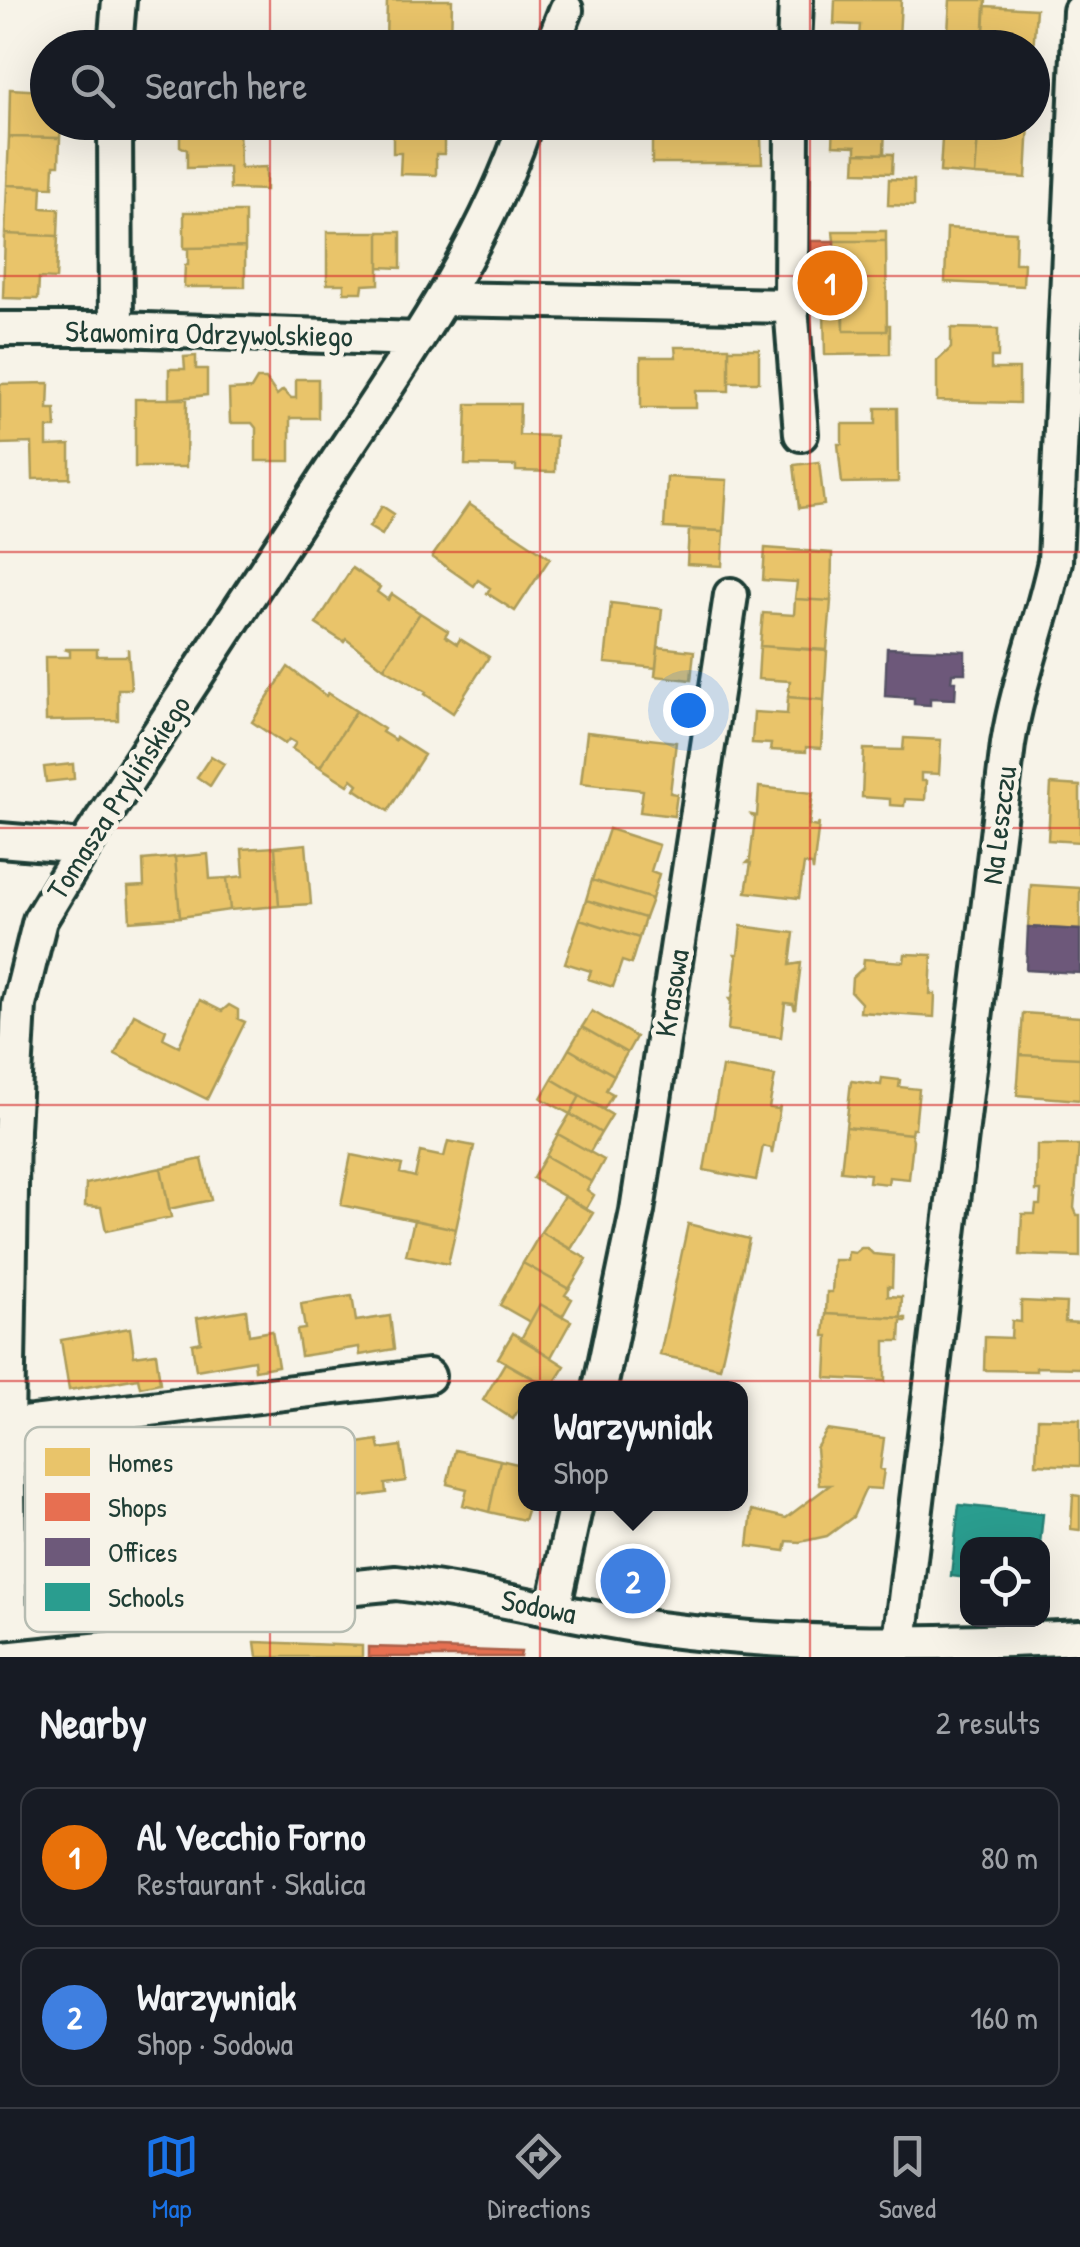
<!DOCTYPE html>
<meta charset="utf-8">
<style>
:root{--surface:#171b24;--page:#20242c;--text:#f1f3f6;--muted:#9ea1a6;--line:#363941;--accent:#1a73e8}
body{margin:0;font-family:"Patrick Hand",sans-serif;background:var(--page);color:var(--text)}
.controls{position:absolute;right:30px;bottom:30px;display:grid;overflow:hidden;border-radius:20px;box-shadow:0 10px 40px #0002}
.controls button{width:90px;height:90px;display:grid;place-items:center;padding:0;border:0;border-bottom:2px solid var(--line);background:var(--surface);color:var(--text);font:50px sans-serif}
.you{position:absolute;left:688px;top:710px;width:35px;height:35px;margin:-25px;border:8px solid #fff;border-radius:50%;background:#1a73e8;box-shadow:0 0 0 15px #1a73e833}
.badge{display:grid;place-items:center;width:65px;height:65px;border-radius:50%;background:var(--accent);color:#fff;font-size:32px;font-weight:700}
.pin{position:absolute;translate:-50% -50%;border:5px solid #fff;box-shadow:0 2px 10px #0006}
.popup{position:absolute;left:518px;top:1381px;width:230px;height:130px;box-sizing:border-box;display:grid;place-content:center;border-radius:20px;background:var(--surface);filter:drop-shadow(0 2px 8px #0005);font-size:32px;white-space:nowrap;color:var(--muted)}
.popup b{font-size:38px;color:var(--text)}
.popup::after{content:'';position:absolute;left:50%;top:100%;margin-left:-20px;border:20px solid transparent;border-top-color:var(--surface)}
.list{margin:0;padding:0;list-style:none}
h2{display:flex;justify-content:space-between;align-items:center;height:130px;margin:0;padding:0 40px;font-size:42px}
h2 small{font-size:32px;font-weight:400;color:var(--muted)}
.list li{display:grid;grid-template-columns:65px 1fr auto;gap:30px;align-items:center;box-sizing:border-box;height:140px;margin:0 20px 20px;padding:0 20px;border:2px solid var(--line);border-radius:20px}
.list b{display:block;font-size:38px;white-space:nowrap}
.list p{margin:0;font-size:32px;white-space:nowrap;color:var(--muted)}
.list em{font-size:32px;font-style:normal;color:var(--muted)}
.icon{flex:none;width:55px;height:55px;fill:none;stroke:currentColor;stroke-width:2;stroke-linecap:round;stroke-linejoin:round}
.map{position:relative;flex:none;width:1080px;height:1657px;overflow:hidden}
.search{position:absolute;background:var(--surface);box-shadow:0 10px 40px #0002;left:30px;right:30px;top:30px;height:110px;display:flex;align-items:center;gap:25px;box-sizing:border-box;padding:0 35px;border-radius:55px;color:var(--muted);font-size:38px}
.sheet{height:450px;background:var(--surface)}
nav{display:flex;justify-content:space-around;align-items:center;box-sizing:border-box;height:140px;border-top:2px solid var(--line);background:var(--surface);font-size:28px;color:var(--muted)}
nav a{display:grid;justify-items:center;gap:5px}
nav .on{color:var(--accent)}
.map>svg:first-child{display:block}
.homes{fill:#e9c46a;stroke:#ac9c5a;stroke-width:2.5}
.shops{fill:#e76f51;stroke:#ab6048;stroke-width:2.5}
.offices{fill:#6d597a;stroke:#565165;stroke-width:2.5}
.schools{fill:#2a9d8f;stroke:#278074;stroke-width:2.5}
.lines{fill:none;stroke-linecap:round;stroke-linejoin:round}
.minor-casing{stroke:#1f3d34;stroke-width:40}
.minor{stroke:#f7f3e8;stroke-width:32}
.grid{fill:none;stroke:#d62828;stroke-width:2.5;stroke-opacity:0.55}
.labels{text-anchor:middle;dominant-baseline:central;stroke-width:10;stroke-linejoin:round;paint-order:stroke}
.street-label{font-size:30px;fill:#1f3d34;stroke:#f7f3e8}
.key{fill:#f7f3e8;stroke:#b6bcb2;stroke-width:2.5}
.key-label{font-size:28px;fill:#1f3d34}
</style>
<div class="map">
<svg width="1080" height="1657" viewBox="0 0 1080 1657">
<rect width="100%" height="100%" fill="#f7f3e8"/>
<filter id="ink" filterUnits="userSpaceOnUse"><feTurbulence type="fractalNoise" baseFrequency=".01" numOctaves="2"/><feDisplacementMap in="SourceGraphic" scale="20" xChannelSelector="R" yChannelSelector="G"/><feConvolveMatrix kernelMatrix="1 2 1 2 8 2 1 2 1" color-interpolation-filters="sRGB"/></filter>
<g filter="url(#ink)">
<!-- homes -->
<path class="homes" d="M387 0H452L451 43 386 42Z
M835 0H901L899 39 859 37 860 25 834 24Z
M950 0H986L983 48H947Z
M985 6 1036 9 1032 66V48H983Z
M10 89 45 91 48 122H61L60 138 9 137Z
M187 122H239L240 168 266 167V190L230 189 229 167 187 168V150L180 146V137L187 132Z
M393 122H444V154H436V175L400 174 401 153H393Z
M675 122H730L729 138H761L762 163H652V125H675Z
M834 122H885L884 154 856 153V146L833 145Z
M943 122H979L975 175 940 172Z
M979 122H1029L1026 178 975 175Z
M9 137 60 138 59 165H54L53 187 7 185Z
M856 153 893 154 892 173 855 172Z
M889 179 914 180V206L888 205Z
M7 185 42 186 41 208 59 209 58 236 5 234Z
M184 212H245V247L184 248Z
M947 228 1016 232 1015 263H1024L1023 286 945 282Z
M833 231H886V241H834Z
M327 232H379V284L363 285 362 292H344V284H327Z
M379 232H401V268L379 267Z
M5 234 58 236 56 279 39 278 38 299 3 298Z
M834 241H886L887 331H844V309L833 308Z
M245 247V287H184L185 265H188V249L184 248Z
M824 309H843L844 331H887V325H890V354L825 355Z
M951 328 998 329V357H991V369H1019V403L937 401V361L951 348Z
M675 347H729V391H696V408H641V357H676Z
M729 349H759V382H729Z
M196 356V369H207V395L169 399V369H185L184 357Z
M257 379H266L277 395 283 390 291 398H296V379H318V418H290V461H256V428L252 423H230L229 390 251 389Z
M49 383 48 409H55L56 428H47V446L70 445V478L33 479 32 443 0 444V384Z
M135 399H187L186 467H135Z
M467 404H520L519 435 556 436 555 472 516 471V466L465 465Z
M876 408H897L898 482 842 483 838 444H842V424H876Z
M819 462 824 505 799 508 794 465Z
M667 477 727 480 724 531 664 528Z
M469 504 550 558 515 611 487 593 490 588 478 580 474 586 432 557Z
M382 506 394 514 382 535 369 527Z
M689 530 724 531 722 566 687 564Z
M765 548 832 553 831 601 795 599 797 582 763 580Z
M352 568 380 587 377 592 388 600 392 594 420 613 384 668 346 639 344 642 316 624Z
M795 599 831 601 827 650 760 646 763 613 794 615Z
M611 603 662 609 656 668 605 663Z
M420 613 448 631 445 636 457 644 460 639 489 657 453 713 425 694 426 692 384 668Z
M760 646 827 651 824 700 788 697 790 681 758 679Z
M658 647 694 651 691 680 655 676Z
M128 648 131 689H118V720L46 721 45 657H70V651L64 649H97V656H128Z
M288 667 326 696 328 693 356 711 320 767 292 749 296 743 289 739 285 744 252 722Z
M788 697 824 700 821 748 806 747V752L770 750 771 744 752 743 754 712 787 714Z
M356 711 384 729 382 732 395 740 396 737 424 755 388 811 355 789 358 784 352 779 348 785 320 767Z
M587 732 676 742 670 793 677 794 674 816 640 812 643 790 581 783Z
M904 738 941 740 939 774 921 773V781H926L925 800 905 799 904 806 890 805V799L862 797 864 749 903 750Z
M211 756 224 764 210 786 197 777Z
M73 764 74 779 46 782 44 767Z
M1051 784 1080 786V842L1048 840Z
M759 787 813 793 809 825 817 827 819 823 813 871 812 865 804 864 799 898 746 892 751 863H747L750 860 755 818 752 815 757 816Z
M609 829 659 845 651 871 659 874 652 899 592 880Z
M306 844 311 904 279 906 275 847Z
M275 847 279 906 230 910 227 878 244 876 242 849Z
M208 854 210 879 227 878 230 910 180 917 175 857Z
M175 857 180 917 130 921 128 887 144 886 143 860Z
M592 880 652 899 645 918 586 900Z
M1031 885 1080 888V930L1028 927Z
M586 900 645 918 639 938 580 919Z
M580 919 639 938 631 964 622 961 613 987 588 979 591 971 565 963Z
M741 926 794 933 790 965 801 963 795 1010 793 1004 785 1003 781 1037 728 1030 731 1002 729 999H732L737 957 735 954H738Z
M905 954 932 955 930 994H935L934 1017 860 1012 861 1003 851 992 852 978 863 968 864 959 904 962Z
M200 1000 222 1011 229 1005 238 1010V1019L245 1022 207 1099 115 1054 134 1014 166 1030 163 1038 179 1046Z
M592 1011 636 1037 627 1053 582 1027Z
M1023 1013 1080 1017V1058L1020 1055Z
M582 1027 627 1053 614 1075 569 1049Z
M569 1049 614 1075 606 1090 613 1094 604 1109 552 1079Z
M1020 1055 1080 1058V1100L1017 1095Z
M722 1067 775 1076 769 1108 778 1109 780 1106 772 1154 771 1148 763 1146 756 1180 704 1170Z
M882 1078 900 1080 899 1087 919 1089 915 1128H912L911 1134 846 1127 851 1081 881 1085Z
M552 1079 580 1096 570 1114 541 1098Z
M580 1096 612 1115 601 1133 570 1114Z
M570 1114 601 1133 590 1152 558 1134Z
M846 1127 911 1134 913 1140 909 1179 889 1177 888 1184 869 1182 870 1174 841 1171Z
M558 1134 604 1160 592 1182 546 1156Z
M448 1141 474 1146 456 1229 341 1205 351 1155 402 1165 400 1173 415 1177 420 1152 444 1157Z
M1037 1145H1079L1074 1208 1077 1215H1080V1257L1020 1255 1022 1214H1035L1036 1205H1040L1041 1191H1036Z
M546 1156 592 1182 587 1190 594 1195 586 1209 533 1178Z
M202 1159 211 1200 169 1209 161 1168Z
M161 1168 171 1217 106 1231 101 1207 85 1206 86 1184Z
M564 1196 593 1213 571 1249 541 1232Z
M414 1220 456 1229 448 1264 406 1255Z
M688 1224 749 1239 720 1368 660 1355Z
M541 1232 587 1259 569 1289 523 1263Z
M861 1248H867L873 1254 893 1256 892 1287 888 1286V1296L902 1297 901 1318 826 1314 827 1292H832L834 1260H847L848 1252 855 1253Z
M523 1263 569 1289 565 1295 572 1299 562 1317 540 1304 530 1322 500 1305Z
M352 1296 356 1321 390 1316 394 1349 360 1355 359 1347 301 1356 297 1330 305 1329 301 1304Z
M1021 1301 1066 1303 1065 1322 1080 1323V1368L1036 1367V1371L984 1370 985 1337 1011 1338 1012 1321 1021 1322Z
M540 1304 571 1321 551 1357 521 1339Z
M246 1310 249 1335 272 1331 278 1366 255 1370 254 1360 196 1370 192 1344 201 1342 197 1318Z
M826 1314 906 1318V1321H901L900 1341H885V1381L826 1378 828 1336H824Z
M130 1328 134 1356 156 1353 160 1383 140 1387 138 1378 69 1390 61 1340Z
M513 1333 565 1366 551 1388 498 1358Z
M505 1363 550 1388H526V1403L523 1402 513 1419 483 1400Z
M1038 1418 1080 1419V1466L1036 1464Z
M827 1430 884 1438 880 1469 884 1470 881 1489 866 1488 853 1517 827 1536 800 1542 787 1541 785 1551 748 1546 752 1510 786 1518 830 1485H819L816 1448Z
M378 1440 380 1449 401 1446 406 1481 385 1484 386 1493 319 1502 313 1450Z
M313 1450 319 1502 261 1511 260 1500 237 1503 233 1469 255 1466 254 1458Z
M455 1450 500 1460 489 1512 463 1505 467 1489 447 1484Z
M500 1460 526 1466V1504H529L524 1520 489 1512Z
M207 1464 209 1473 233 1469 237 1503 214 1507 215 1515 149 1526 142 1474Z
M142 1474 149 1526 82 1536 75 1484Z
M1073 1495 1080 1496V1530L1071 1529Z
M70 1538 75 1571 54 1574 49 1541Z
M255 1642 362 1646V1657H257Z"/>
<!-- shops -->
<path class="shops" d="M811 241H834L833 308H811Z
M613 1561 658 1568 652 1600 608 1593Z
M368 1647 410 1648 521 1652 520 1657H368Z"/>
<!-- offices -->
<path class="offices" d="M887 648 965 651V673H952L951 681H956L955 699 930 698V705L914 704V698L885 696Z
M1028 927 1080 930V973L1026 970Z"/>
<!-- schools -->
<path class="schools" d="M959 1505 1043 1514 1040 1544H968V1578L951 1576Z"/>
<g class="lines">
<defs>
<path id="minor" d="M115 48 119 0
M551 48 566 10
M794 48 796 0
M115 122 116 329
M792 122 791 306 801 434
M442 299 791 306
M0 329H116L418 339
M0 840 84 847
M600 1388 637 1211 731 595
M7 1426 428 1376
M553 1610 576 1504
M10 1622 7 1426 12 1129 19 1005 40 920 84 847C167 720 251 593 334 466 406 357 484 248 526 122
M0 1623 396 1583C485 1593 571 1617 660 1629 799 1647 940 1644 1080 1637
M900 1642 1008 744C1018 681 1042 623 1055 561L1080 11"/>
</defs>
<!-- minor casing -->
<use href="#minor" class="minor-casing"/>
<!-- minor -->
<use href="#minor" class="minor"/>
</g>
</g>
<!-- grid -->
<path class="grid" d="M270 0V48M540 0V48M810 0V48M270 122V1657M540 122V1657M810 122V1657M0 276H1080M0 552H1080M0 828H1080M0 1105H1080M0 1381H1080"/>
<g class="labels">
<!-- street labels -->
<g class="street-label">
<text transform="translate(209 333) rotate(1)">Sławomira Odrzywolskiego</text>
<text transform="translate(118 797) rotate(-57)">Tomasza Prylińskiego</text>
<text transform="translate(998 825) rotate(-83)">Na Leszczu</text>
<text transform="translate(671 993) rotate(-81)">Krasowa</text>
<text transform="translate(539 1606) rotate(11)">Sodowa</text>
</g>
</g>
<!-- legend -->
<rect x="25" y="1427" width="330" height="205" rx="15" class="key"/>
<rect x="45" y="1448" width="45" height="28" fill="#e9c46a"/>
<rect x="45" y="1493" width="45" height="28" fill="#e76f51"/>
<rect x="45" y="1538" width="45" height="28" fill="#6d597a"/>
<rect x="45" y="1583" width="45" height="28" fill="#2a9d8f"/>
<g class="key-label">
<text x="108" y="1472">Homes</text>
<text x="108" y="1517">Shops</text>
<text x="108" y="1562">Offices</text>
<text x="108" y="1607">Schools</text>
</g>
</svg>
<div class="controls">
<button><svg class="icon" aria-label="locate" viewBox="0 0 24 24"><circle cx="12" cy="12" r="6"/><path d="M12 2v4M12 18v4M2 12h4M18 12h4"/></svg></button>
</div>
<div class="you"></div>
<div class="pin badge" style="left:830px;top:283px;background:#e8710a">1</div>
<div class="pin badge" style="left:633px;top:1581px;background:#3f7fe0">2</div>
<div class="popup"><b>Warzywniak</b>Shop</div>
<div class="search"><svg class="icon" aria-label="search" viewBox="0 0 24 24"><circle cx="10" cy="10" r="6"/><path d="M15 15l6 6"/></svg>Search here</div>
</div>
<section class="sheet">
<h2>Nearby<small>2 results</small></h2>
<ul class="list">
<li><span class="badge" style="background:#e8710a">1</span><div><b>Al Vecchio Forno</b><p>Restaurant · Skalica</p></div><em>80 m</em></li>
<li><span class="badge" style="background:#3f7fe0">2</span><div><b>Warzywniak</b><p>Shop · Sodowa</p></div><em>160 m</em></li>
</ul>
</section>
<nav>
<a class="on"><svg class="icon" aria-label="map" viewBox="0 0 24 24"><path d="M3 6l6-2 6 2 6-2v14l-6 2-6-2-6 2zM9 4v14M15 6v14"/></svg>Map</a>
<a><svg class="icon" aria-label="directions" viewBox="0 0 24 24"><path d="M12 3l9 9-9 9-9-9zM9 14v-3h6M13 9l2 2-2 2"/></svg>Directions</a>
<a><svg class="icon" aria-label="saved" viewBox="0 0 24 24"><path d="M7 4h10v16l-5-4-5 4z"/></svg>Saved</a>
</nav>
